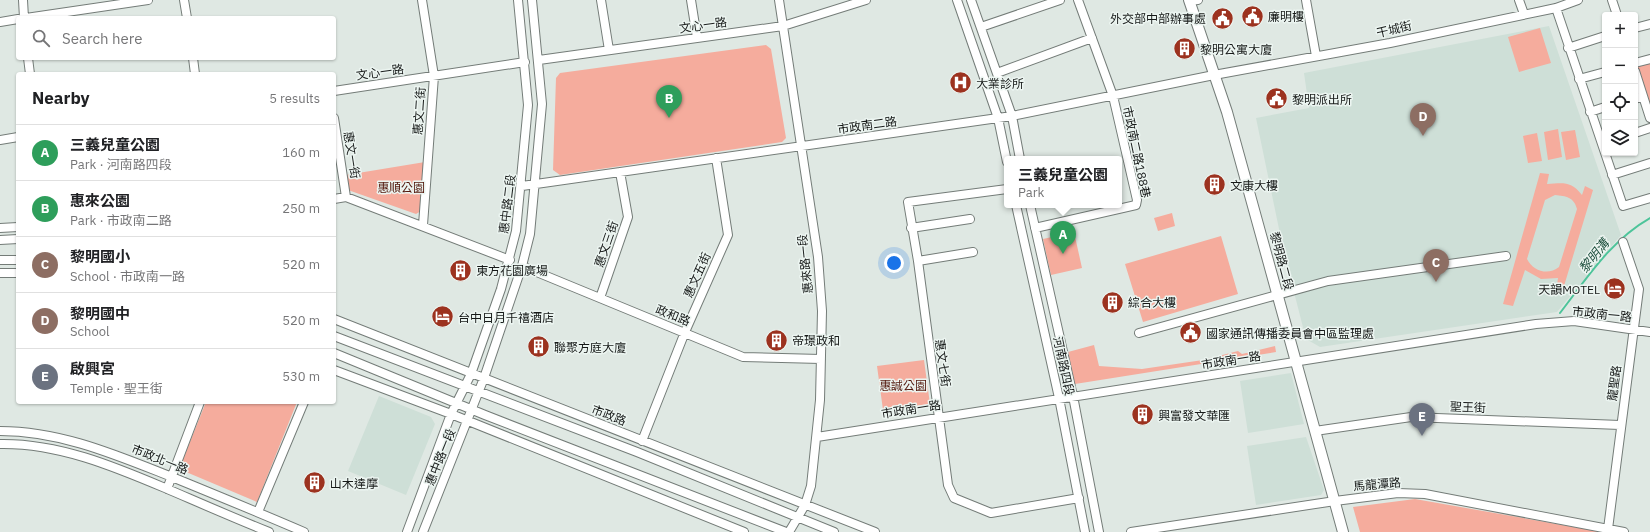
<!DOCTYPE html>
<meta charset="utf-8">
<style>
:root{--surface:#fff;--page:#f2f2f2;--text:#202124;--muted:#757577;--line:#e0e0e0;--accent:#ea580c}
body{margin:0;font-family:"IBM Plex Sans","Noto Sans TC",sans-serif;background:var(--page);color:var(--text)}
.controls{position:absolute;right:12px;top:12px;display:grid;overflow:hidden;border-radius:4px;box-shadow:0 1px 3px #0004}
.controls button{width:36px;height:36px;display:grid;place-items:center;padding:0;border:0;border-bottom:1px solid var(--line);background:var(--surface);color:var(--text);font:20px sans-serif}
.you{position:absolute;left:894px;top:263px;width:14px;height:14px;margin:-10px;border:3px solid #fff;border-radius:50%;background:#1a73e8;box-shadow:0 0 0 6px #1a73e833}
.badge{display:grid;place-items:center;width:26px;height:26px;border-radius:50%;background:var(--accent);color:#fff;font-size:13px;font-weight:700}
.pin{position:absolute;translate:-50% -33px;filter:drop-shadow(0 1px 2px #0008)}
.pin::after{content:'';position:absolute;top:21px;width:14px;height:12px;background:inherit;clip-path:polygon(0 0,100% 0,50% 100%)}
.popup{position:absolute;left:1004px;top:156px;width:118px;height:52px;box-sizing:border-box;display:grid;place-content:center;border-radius:4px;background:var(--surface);filter:drop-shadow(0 1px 3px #0005);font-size:13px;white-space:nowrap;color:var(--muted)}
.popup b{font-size:15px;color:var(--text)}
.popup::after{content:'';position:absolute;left:50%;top:100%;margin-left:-8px;border:8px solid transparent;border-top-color:var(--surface)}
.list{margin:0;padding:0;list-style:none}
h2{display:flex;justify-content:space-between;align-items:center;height:52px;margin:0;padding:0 16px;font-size:17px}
h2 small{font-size:13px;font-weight:400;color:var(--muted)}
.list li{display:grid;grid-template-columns:26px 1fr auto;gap:12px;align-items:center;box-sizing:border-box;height:56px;padding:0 16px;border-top:1px solid var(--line)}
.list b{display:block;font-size:15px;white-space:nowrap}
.list p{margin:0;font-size:13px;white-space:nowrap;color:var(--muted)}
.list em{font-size:13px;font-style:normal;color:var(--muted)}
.icon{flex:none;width:22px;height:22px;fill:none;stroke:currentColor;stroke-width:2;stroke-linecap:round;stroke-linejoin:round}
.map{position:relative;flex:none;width:1650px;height:532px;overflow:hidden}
.search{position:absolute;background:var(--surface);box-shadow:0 1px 3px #0004;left:16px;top:16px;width:320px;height:44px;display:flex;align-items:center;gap:10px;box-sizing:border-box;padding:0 14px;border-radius:4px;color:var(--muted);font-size:15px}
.panel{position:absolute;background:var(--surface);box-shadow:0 1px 3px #0004;left:16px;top:72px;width:320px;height:332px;border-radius:4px}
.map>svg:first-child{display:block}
.built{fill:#cedfd7}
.green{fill:#f5ac9d;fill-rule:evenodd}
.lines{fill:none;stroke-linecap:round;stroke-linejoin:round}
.stream{stroke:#4dc49a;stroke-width:2}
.minor-casing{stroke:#747c78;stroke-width:10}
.major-casing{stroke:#747c78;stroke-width:12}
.minor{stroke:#fff;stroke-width:8}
.major{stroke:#fff;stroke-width:10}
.labels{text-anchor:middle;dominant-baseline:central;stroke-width:3;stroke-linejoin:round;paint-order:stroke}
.poi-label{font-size:12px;fill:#161918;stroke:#ecf5f1;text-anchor:start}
.street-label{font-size:12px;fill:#161918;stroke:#ecf5f1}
.park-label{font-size:12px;fill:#53170c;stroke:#ecf5f1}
.water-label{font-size:13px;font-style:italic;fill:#245543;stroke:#ecf5f1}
</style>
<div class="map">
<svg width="1650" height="532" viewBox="0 0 1650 532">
<rect width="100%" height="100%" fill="#dfe8e3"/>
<!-- built -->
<path class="built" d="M1549 26 1621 235 1557 312 1320 347 1306 339 1284 253 1256 118 1309 108 1304 73Z
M1291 373 1304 424 1248 433 1240 381Z
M379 396 431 417 435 424 406 495 348 471Z
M1306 437 1324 490 1321 495 1256 505 1247 446Z"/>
<!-- green -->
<path class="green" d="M1540 28 1551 63 1519 72 1508 37Z
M766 45 771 49 786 138 782 142 560 175 553 170 556 78 560 73Z
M1650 63V110L1637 67Z
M1558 129 1562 157 1548 160 1544 132Z
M1575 130 1580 157 1566 160 1561 132Z
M1537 133 1542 161 1528 163 1523 136Z
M425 162 421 211 416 214 348 190 346 175Z
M1540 173 1549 174 1547 184C1564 183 1571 181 1582 195L1585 186 1593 190 1564 286 1557 285 1558 278 1541 279 1525 270 1513 306 1503 304ZM1555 195C1566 196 1574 197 1577 209L1559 267C1548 276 1533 271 1527 259L1545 200Z
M1172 213 1175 226 1158 231 1154 218Z
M1074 232 1082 268 1051 275 1043 239Z
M1221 236 1238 294 1143 322 1125 264Z
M1094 345 1099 366 1142 369 1203 360 1238 351 1242 354 1275 346 1276 352 1075 384 1068 352Z
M924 360 930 404 883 410 877 366Z
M206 402H297L257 502 179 469Z
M1415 499 1602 532H1360L1353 507Z"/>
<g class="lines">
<!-- stream -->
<path class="stream" d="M1560 313C1587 278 1611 240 1650 218"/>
<defs>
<path id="minor" d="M23 0 24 18
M184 0 187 18
M422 0 434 76 423 225
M601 0 609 50
M691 0 697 38
M779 0 818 257 822 311 820 400 811 486 805 505 789 532
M957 0 998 118 1007 162
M971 0 1012 116 1020 159
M1306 0 1316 56
M1519 0 1524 14
M1612 0 1617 15
M1189 1 1198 0
M1556 8 1623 206 1650 198
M26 18 148 0
M0 22 18 19
M981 27 1060 0
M1635 28 1650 24
M1568 48 1605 36
M28 58 30 74
M193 58 195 74
M539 60 783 26 866 0
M1635 63 1650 59
M1635 71 1650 118
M997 73 1092 38
M1579 79 1605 72
M334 91 525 62
M1635 99 1643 96
M1590 112 1605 107
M334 118 346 197
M1635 133 1650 128
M0 140 18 137
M1612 175 1650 163
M522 186 1012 116 1214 75 1390 43 1556 8 1578 0
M1007 189 908 202 918 261 948 485 954 498 991 513 1079 498
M334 199 346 197 510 260
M1016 205 1059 398 1085 532
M1030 205 1073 396 1099 532
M0 228 18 227
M911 228 970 219
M1035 228 1136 205 1137 200 1113 96 1078 0
M0 240 18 239
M0 260H18
M918 261 973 252
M522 266 743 357 821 359
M0 273H18
M600 298 628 217 620 172
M334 319 875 532
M1139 333 1328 281 1506 256
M334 336 637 452 834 532
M334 353 485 415 786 532
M334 370 451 414 744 532
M0 431C61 431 116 455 172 477 216 495 260 513 304 532
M1315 431 1411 417 1620 425
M817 437 1536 324 1574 321 1650 332
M642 441 685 332 728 235 716 158
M0 444C58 443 113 466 165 488 200 503 234 518 269 532
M167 489 200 402
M258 512 304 402
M1608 529 1639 289 1623 242
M407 532 451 414 471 374 501 289 516 231 528 105 518 0
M423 532 484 378 522 266 530 234 542 104 532 0
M1131 532 1335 501 1398 493 1425 494 1624 532"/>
<path id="major" d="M1189 0 1227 112 1343 532"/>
</defs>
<!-- minor casing -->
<use href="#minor" class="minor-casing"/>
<!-- major casing -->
<use href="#major" class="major-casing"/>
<!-- minor -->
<use href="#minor" class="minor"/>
<!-- major -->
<use href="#major" class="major"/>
</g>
<!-- icons -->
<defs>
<symbol id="civic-disc" viewBox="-11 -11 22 22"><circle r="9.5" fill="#9c321f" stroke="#ecf5f1"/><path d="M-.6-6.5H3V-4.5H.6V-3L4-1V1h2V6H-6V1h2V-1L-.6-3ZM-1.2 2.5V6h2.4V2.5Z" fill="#fff"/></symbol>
<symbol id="building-disc" viewBox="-11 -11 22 22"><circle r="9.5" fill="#9c321f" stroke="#ecf5f1"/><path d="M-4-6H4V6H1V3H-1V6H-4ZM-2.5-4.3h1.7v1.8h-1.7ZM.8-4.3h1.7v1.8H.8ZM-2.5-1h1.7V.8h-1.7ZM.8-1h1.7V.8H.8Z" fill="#fff"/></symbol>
<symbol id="hospital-disc" viewBox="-11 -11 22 22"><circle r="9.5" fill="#9c321f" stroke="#ecf5f1"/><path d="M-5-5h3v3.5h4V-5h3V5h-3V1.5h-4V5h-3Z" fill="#fff"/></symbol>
<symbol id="hotel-disc" viewBox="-11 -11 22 22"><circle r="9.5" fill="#9c321f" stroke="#ecf5f1"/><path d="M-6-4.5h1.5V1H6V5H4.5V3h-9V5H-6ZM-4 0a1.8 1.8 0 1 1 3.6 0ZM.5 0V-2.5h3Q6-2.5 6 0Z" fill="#fff"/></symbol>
</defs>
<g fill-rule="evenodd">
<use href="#civic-disc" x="1240" y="4" width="25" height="25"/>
<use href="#civic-disc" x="1210" y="6" width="25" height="25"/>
<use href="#building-disc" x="1172" y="36" width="25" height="25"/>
<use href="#hospital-disc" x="948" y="70" width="25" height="25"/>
<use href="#civic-disc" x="1264" y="86" width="25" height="25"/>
<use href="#building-disc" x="1202" y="172" width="25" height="25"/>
<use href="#building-disc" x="448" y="258" width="25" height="25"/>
<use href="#hotel-disc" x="1602" y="276" width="25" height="25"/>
<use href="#building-disc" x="1100" y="290" width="25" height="25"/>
<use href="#hotel-disc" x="430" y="304" width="25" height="25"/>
<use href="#civic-disc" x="1178" y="320" width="25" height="25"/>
<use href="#building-disc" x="764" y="328" width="25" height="25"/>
<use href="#building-disc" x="526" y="334" width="25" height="25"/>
<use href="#building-disc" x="1130" y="402" width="25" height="25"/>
<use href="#building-disc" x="302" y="470" width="25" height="25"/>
</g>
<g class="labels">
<!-- poi labels -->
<g class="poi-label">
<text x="1268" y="16">廉明樓</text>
<text x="1206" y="18" text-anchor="end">外交部中部辦事處</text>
<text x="1200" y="49">黎明公寓大廈</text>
<text x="976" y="83">大業診所</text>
<text x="1292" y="99">黎明派出所</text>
<text x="1230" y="185">文康大樓</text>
<text x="476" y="270">東方花園廣場</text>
<text x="1600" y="289" text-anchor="end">天韻MOTEL</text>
<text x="1128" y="302">綜合大樓</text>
<text x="458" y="317">台中日月千禧酒店</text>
<text x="1206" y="333">國家通訊傳播委員會中區監理處</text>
<text x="792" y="340">帝璟政和</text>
<text x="554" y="347">聯聚方庭大廈</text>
<text x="1158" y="415">興富發文華匯</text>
<text x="330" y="483">山木達摩</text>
</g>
<!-- street labels -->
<g class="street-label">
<text transform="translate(703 25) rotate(-8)">文心一路</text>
<text transform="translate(1394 29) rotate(-13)">干城街</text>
<text transform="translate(380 72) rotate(-8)">文心一路</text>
<text transform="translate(419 111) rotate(-86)">惠文二街</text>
<text transform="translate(867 125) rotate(-8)">市政南二路</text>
<text transform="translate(1137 152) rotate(78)">市政南二路188巷</text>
<text transform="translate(352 155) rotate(81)">惠文一街</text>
<text transform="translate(507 204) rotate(-83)">惠中路二段</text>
<text transform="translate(606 244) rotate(-71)">惠文三街</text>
<text transform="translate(1282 261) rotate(75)">黎明路二段</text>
<text transform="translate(805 264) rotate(-96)">惠來路一段</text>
<text transform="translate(697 275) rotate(-66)">惠文五街</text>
<text transform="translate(1602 314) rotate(6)">市政南一路</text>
<text transform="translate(673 315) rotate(22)">政和路</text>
<text transform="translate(1231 360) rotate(-9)">市政南一路</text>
<text transform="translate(943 363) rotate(82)">惠文七街</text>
<text transform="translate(1064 366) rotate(78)">河南路四段</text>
<text transform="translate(1614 383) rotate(-82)">龍聖路</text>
<text transform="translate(1468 407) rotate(2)">聖王街</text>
<text transform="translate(911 409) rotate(-9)">市政南一路</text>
<text transform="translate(609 415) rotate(21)">市政路</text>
<text transform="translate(440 457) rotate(-68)">惠中路一段</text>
<text transform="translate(160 459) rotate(22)">市政北一路</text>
<text transform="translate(1377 484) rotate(-5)">馬龍潭路</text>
</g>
<!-- park labels -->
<g class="park-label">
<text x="401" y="187">惠順公園</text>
<text x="903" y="385">惠誠公園</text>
</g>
<!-- water labels -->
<g class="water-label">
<text transform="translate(1594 256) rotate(-51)">黎明溝</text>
</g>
</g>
</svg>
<div class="controls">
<button>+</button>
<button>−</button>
<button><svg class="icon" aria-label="locate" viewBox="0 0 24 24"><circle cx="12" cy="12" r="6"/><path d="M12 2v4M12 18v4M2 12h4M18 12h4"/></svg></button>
<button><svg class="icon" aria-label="layers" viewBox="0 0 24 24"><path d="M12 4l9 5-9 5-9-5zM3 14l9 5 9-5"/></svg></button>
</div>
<div class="you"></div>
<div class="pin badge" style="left:1063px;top:254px;background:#2e9e5b">A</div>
<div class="popup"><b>三義兒童公園</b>Park</div>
<div class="pin badge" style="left:669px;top:118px;background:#2e9e5b">B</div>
<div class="pin badge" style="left:1436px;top:282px;background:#8d6e63">C</div>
<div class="pin badge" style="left:1423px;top:136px;background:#8d6e63">D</div>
<div class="pin badge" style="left:1422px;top:436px;background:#6b7280">E</div>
<div class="search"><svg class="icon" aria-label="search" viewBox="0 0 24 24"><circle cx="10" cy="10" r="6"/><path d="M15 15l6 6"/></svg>Search here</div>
<section class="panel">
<h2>Nearby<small>5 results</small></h2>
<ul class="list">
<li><span class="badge" style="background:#2e9e5b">A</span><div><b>三義兒童公園</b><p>Park · 河南路四段</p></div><em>160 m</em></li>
<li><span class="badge" style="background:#2e9e5b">B</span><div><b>惠來公園</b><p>Park · 市政南二路</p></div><em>250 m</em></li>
<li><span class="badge" style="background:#8d6e63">C</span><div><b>黎明國小</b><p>School · 市政南一路</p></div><em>520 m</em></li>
<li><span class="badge" style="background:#8d6e63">D</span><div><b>黎明國中</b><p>School</p></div><em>520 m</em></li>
<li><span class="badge" style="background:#6b7280">E</span><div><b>啟興宮</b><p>Temple · 聖王街</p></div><em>530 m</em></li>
</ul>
</section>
</div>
